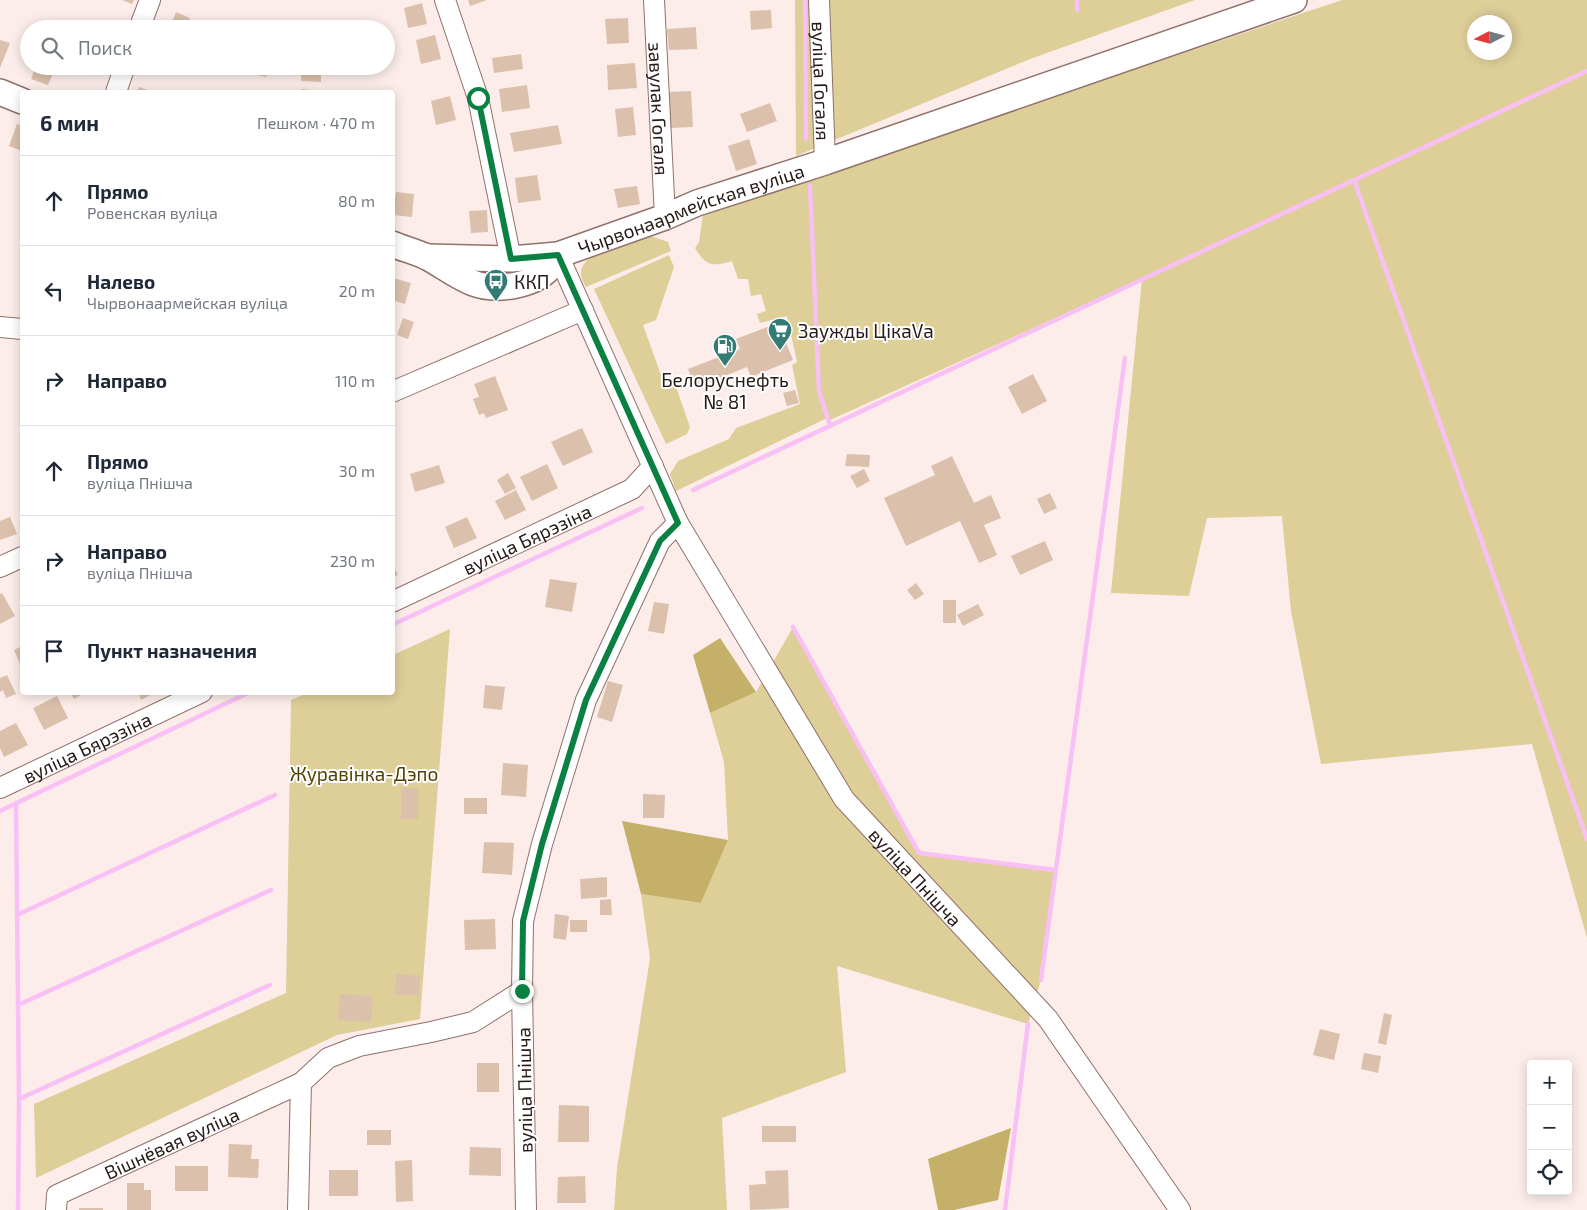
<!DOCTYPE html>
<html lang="ru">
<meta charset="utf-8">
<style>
:root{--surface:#fff;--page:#f6f6f7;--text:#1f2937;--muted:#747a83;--line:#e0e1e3}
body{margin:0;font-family:"Exo 2",sans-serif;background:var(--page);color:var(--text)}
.controls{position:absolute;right:15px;bottom:15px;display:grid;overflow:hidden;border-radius:5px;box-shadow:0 2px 12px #0003}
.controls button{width:45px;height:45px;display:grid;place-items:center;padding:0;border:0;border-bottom:1px solid var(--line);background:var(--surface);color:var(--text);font:25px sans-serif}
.compass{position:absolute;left:1467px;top:15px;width:45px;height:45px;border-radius:50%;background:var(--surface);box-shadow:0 2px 12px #0003;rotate:264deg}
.stop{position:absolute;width:15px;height:15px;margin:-11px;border:4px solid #0b8043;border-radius:50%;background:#fff}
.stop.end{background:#0b8043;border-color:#fff;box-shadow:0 1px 5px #0008}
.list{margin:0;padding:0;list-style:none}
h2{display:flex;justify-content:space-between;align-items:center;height:65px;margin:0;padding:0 20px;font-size:21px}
h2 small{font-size:16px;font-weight:400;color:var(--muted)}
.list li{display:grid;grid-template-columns:32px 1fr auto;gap:15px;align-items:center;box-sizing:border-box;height:90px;padding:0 20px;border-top:1px solid var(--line)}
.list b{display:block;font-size:19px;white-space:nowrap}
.list p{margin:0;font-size:16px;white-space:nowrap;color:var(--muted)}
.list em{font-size:16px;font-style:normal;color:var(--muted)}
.icon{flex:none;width:28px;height:28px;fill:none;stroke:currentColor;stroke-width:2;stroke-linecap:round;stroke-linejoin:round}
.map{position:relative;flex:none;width:1587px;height:1210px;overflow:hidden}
.search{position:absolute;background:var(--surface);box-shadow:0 2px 12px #0003;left:20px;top:20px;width:375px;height:55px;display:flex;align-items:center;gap:12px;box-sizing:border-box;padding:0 18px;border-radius:28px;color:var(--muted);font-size:19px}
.panel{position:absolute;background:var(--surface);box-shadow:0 2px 12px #0003;left:20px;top:90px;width:375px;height:605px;border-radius:5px}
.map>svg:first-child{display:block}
.green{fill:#dece98;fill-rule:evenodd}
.forest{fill:#c5b069}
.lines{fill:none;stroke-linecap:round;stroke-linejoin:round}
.stream{stroke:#f9c0f5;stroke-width:4.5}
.building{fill:#dbc1ab}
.minor-casing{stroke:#91716a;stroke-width:22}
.major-casing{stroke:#91716a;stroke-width:28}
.minor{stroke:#fff;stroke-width:20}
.major{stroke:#fff;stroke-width:25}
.route{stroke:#0b8043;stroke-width:6}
.labels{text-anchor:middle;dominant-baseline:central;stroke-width:4;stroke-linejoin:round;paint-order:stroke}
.street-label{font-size:19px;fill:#261917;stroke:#fff}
.poi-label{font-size:19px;fill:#261917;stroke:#fff;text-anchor:start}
.park-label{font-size:19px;fill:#504105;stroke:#fff}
</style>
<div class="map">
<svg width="1587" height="1210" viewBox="0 0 1587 1210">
<rect width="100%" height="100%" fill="#fcedea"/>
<!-- green -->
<path class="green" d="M795 0H1195L1030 59 796 156Z
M1342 0H1587V938L1532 744 1321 764 1291 611 1282 516 1207 518 1189 596 1111 593 1142 279 828 421 825 419 676 491 670 474 678 461 729 439 736 428 800 404 792 365 797 362 787 316 760 323 757 314 766 311 761 294 751 296 748 279H738L732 261C712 267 706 266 695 248L699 242 703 214ZM1474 22H1504V52H1474Z
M651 236 668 242 671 251 586 287C584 283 580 277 581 272 583 250 633 241 651 236Z
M669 255 674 267 656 320 643 325 665 386 675 384 690 427 687 434 666 444 594 289Z
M793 627 919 852 1055 870 1041 980 1028 1024 837 966 846 1072 722 1118 727 1210H614L617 1168 650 958 641 894 701 903 728 840 724 762 710 713 756 692Z
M450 629 420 1019 337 1035 36 1178 34 1104 286 993 291 700 308 693 392 692 393 655Z"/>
<!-- forest -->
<path class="forest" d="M720 638 756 692 710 713 693 655Z
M622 821 728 840 701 903 641 894Z
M1011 1128 998 1200 954 1210H938L928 1159Z"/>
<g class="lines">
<!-- stream -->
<path class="stream" d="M805 0 806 139
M1077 0V10
M1354 180 1587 839
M810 186 819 391 830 425
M693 490 1587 71
M392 625 642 508
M793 627 919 853 1055 870
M16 803 19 1099 18 1210
M0 811 250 692
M17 915 275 795
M1041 980 1125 358
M18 1005 271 890
M19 1099 270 985
M1005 1210 1028 1024"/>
</g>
<!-- building -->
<path class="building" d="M122 0H134L132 4Z
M468 0H487L470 6Z
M422 3 427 24 408 28 404 8Z
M771 10 772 28 751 30 750 11Z
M176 12 190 18 186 29H169Z
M628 18 629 43 607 44 605 19Z
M696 27 697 49 669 50 667 29Z
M435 35 441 59 421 64 416 40Z
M0 40 10 43 0 68Z
M521 54 523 69 494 73 492 58Z
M635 63 637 88 608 90 607 65Z
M36 66H56L48 85 31 79Z
M245 66H269L266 77 243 71Z
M301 66H321V82L301 81Z
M527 85 530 108 502 112 499 89Z
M139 87 153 92H137Z
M302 89 322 91V92H302Z
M691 91 693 127 670 128 668 92Z
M450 96 456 120 436 125 431 101Z
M770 103 777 121 747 132 740 114Z
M633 107 636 135 618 137 615 109Z
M17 124 22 126V151L9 146Z
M558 125 562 144 514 152 510 133Z
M749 139 757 164 736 171 728 146Z
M537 175 541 200 518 203 515 178Z
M637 186 640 204 618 208 614 189Z
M396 192 414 194 412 217 393 215Z
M487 210 488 232 471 233 469 211Z
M393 278 411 283 405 304 392 300Z
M403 318 414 322 408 339 397 335Z
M778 323 793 360 751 377 747 367 695 388 688 369 740 349 736 339Z
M1033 374 1047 401 1022 414 1008 387Z
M495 376 508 410 486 418 484 413 479 415 473 399 479 397 474 384Z
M795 390 799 403 787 406 783 393Z
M582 428 593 452 563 466 551 442Z
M847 454 870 455 869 467 845 466Z
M952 456 974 503 991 495 1001 518 984 525 997 555 979 563 960 521 906 546 884 498 935 475 931 466Z
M547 464 558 488 532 501 520 477Z
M439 465 445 483 415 492 410 474Z
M864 469 870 481 857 488 850 476Z
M508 473 516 488 505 494 497 480Z
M516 490 526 510 505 520 495 501Z
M1050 493 1057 508 1044 514 1037 499Z
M10 517 17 534 0 540V521Z
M467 517 477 538 454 548 445 527Z
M1045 541 1053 560 1020 575 1011 556Z
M392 564 398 575 392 577Z
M550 579 577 583 572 612 545 607Z
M916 583 924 594 915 600 907 590Z
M2 593 15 616 0 624V594Z
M943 600H956V623H943Z
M654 602 669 604 664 634 648 631Z
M978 604 984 615 963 626 957 615Z
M22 646V669L14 650Z
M7 675 16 694 6 698 3 690 0 692V678Z
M608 681 623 685 612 722 597 717Z
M485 685 505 687 502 710 483 708Z
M70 692H86L74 699Z
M138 692H156L141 700Z
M57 696 68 718 44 730 33 708Z
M16 723 28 745 4 757 0 748V731Z
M503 763 528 765 526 797 501 795Z
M401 788H418V819H401Z
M643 794 665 795 664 818H643Z
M464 798H487V814H464Z
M484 842 514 843 512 875 482 873Z
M607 877V897L581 899 580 879Z
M611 899 612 915H600V900Z
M555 914 569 916 566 940 553 938Z
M495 919 496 949 465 950 464 920Z
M570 920H587V932H570Z
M396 974 420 976 419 995 395 994Z
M340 994 373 996 371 1022 338 1020Z
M1384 1013 1392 1015 1386 1045 1378 1043Z
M1320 1029 1340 1034 1334 1060 1313 1055Z
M1364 1053 1381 1056 1378 1073 1361 1069Z
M477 1063H499V1092H477Z
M559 1105 589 1106V1142H558Z
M762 1126H796V1142H762Z
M367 1130H391V1145H367Z
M229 1144 252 1145 251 1159H259L258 1178 228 1177Z
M470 1147 501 1148V1176L469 1175Z
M412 1160 413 1201 396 1202 395 1161Z
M175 1166H208V1191H175Z
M329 1170H358V1196H329Z
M788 1170 789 1208 750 1210 749 1185 766 1184 765 1171Z
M585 1176 586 1203H557L558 1177Z
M127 1183H144V1190H151V1210H127Z
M79 1208H103V1210H79Z"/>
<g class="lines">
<defs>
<g id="minor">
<path d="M445 0 478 98 511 259"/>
<path id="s1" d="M654 0 665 217"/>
<path id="s2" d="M819 0 825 162"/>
<path d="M139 29 150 0"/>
<path d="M116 92 125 66"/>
<path d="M0 327 22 329"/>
<path d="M392 392 583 310"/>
<path id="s3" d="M678 523 844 799 1048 1019 1180 1210"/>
<path d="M0 567 22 557"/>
<path id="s4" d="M392 602 632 489 653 466"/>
<path id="s5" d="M0 788 202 692"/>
<path id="s6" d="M56 1210 57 1195 301 1083 328 1058 359 1046 431 1032 473 1022 522 991"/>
<path d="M298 1210 301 1083"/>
<path d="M526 1210 522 991 523 921 542 844 586 700 660 541 678 523 558 255"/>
</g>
<g id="major">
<path d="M0 92 22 101"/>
<path d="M392 244C404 249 417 252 429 258 443 266 458 277 473 283 497 292 536 286 552 265 555 263 556 258 558 255"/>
<path id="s7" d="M427 257 511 259 558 255 665 217 697 203 825 162 1294 0"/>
</g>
</defs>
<!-- minor casing -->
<use href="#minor" class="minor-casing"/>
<!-- major casing -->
<use href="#major" class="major-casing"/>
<!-- minor -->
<use href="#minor" class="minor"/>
<!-- major -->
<use href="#major" class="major"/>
</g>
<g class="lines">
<!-- route -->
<path class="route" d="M478 98 511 259 558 255 678 523 660 541 586 700 542 844 523 921 522 991"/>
</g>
<!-- icons -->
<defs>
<symbol id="bus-pin" viewBox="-11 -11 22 30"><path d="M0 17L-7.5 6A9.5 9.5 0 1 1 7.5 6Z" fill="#337b74" stroke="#fff"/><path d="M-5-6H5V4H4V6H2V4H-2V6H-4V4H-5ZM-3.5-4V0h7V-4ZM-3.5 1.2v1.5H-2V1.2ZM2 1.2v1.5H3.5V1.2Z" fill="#fff"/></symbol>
<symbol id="supermarket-pin" viewBox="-11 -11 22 30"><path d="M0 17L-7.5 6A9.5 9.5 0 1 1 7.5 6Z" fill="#337b74" stroke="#fff"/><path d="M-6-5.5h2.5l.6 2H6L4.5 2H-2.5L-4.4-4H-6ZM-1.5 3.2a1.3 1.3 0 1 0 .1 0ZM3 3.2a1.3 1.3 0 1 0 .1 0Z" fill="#fff"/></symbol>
<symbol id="fuel-pin" viewBox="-11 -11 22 30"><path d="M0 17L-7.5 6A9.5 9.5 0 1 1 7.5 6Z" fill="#337b74" stroke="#fff"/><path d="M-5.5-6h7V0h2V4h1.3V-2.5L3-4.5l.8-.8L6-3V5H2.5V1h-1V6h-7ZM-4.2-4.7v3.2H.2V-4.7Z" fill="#fff"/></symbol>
</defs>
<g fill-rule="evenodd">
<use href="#bus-pin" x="482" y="267" width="28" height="38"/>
<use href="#supermarket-pin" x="766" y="316" width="28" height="38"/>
<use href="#fuel-pin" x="711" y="332" width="28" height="38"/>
</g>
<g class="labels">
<!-- street labels -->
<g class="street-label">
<text stroke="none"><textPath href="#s2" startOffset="81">вуліца Гогаля</textPath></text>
<text stroke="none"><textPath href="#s1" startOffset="109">завулак Гогаля</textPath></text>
<text stroke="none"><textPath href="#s7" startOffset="272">Чырвонаармейская вуліца</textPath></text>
<text stroke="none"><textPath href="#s4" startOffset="149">вуліца Бярэзіна</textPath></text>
<text stroke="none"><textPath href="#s5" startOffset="96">вуліца Бярэзіна</textPath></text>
<text stroke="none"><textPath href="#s3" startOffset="428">вуліца Пнішча</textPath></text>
<text transform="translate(524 1090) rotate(-91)">вуліца Пнішча</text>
<text stroke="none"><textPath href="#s6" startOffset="141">Вішнёвая вуліца</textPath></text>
</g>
<!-- poi labels -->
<g class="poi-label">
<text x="514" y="281">ККП</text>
<text x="798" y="330">Заужды ЦікаVа</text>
<text x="725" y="379" text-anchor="middle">Белоруснефть<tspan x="725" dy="22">№ 81</tspan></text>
</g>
<!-- park labels -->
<g class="park-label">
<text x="364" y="773">Журавінка-Дэпо</text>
</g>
</g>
</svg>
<div class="controls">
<button>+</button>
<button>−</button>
<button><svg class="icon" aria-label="locate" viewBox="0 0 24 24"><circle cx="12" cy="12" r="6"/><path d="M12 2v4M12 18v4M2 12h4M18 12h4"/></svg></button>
</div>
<svg class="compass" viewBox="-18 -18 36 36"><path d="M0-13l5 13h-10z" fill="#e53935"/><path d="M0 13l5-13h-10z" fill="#747a83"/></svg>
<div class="stop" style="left:478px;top:98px"></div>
<div class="stop end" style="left:522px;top:991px"></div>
<div class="search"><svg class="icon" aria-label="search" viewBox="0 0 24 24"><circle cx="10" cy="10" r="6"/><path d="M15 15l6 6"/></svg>Поиск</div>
<section class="panel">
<h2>6 мин<small>Пешком · 470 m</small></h2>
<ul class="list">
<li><svg class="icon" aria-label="ahead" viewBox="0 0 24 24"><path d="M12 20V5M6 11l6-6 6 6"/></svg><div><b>Прямо</b><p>Ровенская вуліца</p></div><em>80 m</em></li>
<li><svg class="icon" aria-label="left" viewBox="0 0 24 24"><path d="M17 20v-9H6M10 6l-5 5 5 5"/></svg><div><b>Налево</b><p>Чырвонаармейская вуліца</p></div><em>20 m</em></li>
<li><svg class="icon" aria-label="right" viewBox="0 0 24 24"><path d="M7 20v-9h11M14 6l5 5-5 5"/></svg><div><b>Направо</b></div><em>110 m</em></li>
<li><svg class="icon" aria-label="ahead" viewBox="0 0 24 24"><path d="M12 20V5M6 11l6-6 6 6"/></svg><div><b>Прямо</b><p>вуліца Пнішча</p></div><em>30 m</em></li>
<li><svg class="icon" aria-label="right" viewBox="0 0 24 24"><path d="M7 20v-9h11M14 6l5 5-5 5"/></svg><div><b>Направо</b><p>вуліца Пнішча</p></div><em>230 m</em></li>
<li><svg class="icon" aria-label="arrive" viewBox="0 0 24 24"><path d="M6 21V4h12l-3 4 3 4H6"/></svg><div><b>Пункт назначения</b></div></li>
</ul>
</section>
</div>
